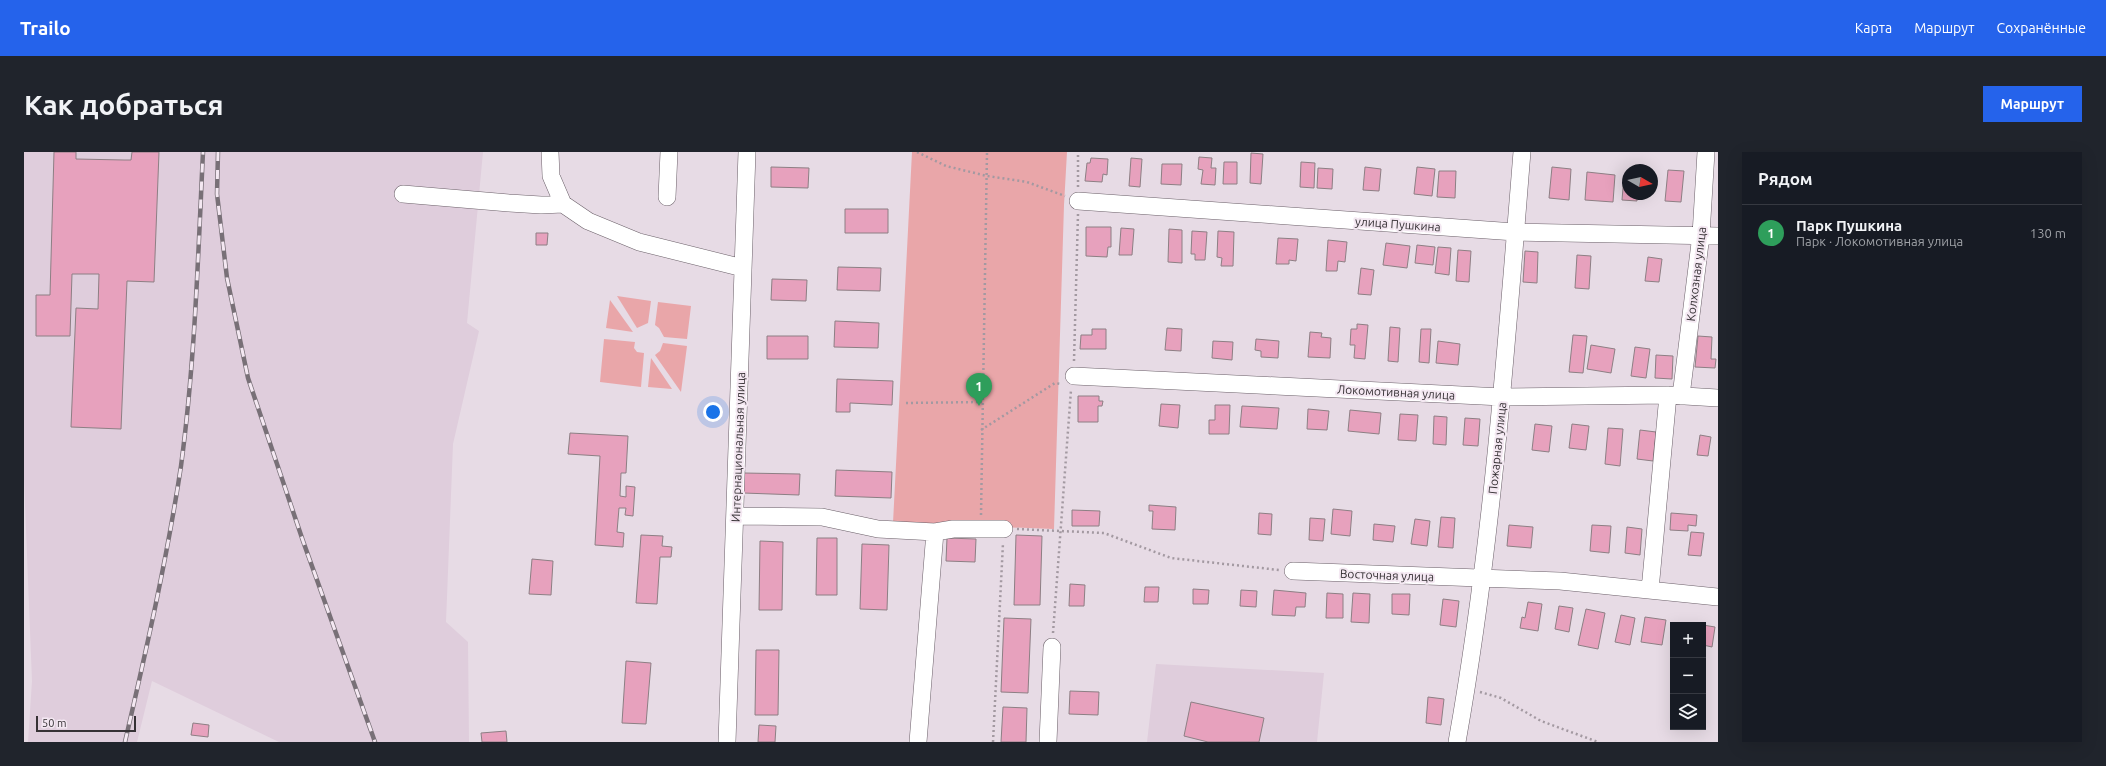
<!DOCTYPE html>
<html lang="ru">
<meta charset="utf-8">
<style>
:root{--surface:#171b24;--page:#20242c;--text:#f1f3f6;--muted:#9ea1a6;--line:#363941;--accent:#2563eb}
body{margin:0;font-family:Ubuntu,sans-serif;background:var(--page);color:var(--text)}
.controls{position:absolute;right:12px;bottom:12px;display:grid;overflow:hidden;border-radius:0px;box-shadow:0 4px 16px #0002}
.controls button{width:36px;height:36px;display:grid;place-items:center;padding:0;border:0;border-bottom:1px solid var(--line);background:var(--surface);color:var(--text);font:20px sans-serif}
.compass{position:absolute;left:1598px;top:12px;width:36px;height:36px;border-radius:50%;background:var(--surface);box-shadow:0 4px 16px #0002;rotate:99deg}
.scale{position:absolute;left:12px;bottom:10px;width:100px;box-sizing:border-box;padding-left:4px;border:2px solid #363135;border-top:0;font-size:11px;line-height:14px;white-space:nowrap;color:#363135;-webkit-text-stroke:3px #f4e8f2;paint-order:stroke}
.you{position:absolute;left:689px;top:260px;width:14px;height:14px;margin:-10px;border:3px solid #fff;border-radius:50%;background:#1a73e8;box-shadow:0 0 0 6px #1a73e833}
.badge{display:grid;place-items:center;width:26px;height:26px;border-radius:50%;background:var(--accent);color:#fff;font-size:13px;font-weight:700}
.pin{position:absolute;translate:-50% -33px;filter:drop-shadow(0 1px 2px #0008)}
.pin::after{content:'';position:absolute;top:21px;width:14px;height:12px;background:inherit;clip-path:polygon(0 0,100% 0,50% 100%)}
.list{margin:0;padding:0;list-style:none}
h2{display:flex;justify-content:space-between;align-items:center;height:52px;margin:0;padding:0 16px;font-size:17px}
h2 small{font-size:13px;font-weight:400;color:var(--muted)}
.list li{display:grid;grid-template-columns:26px 1fr auto;gap:12px;align-items:center;box-sizing:border-box;height:56px;padding:0 16px;border-top:1px solid var(--line)}
.list b{display:block;font-size:15px;white-space:nowrap}
.list p{margin:0;font-size:13px;white-space:nowrap;color:var(--muted)}
.list em{font-size:13px;font-style:normal;color:var(--muted)}
.icon{flex:none;width:22px;height:22px;fill:none;stroke:currentColor;stroke-width:2;stroke-linecap:round;stroke-linejoin:round}
.map{position:relative;flex:none;width:1694px;height:590px;overflow:hidden;border-radius:0px}
header{display:flex;align-items:center;gap:24px;box-sizing:border-box;height:56px;padding:0 20px;background:var(--accent);color:#fff}
header strong{font-size:19px}
nav{display:flex;gap:22px;margin-inline-start:auto;font-size:14px}
.intro{display:flex;align-items:center;justify-content:space-between;box-sizing:border-box;height:96px;padding:0 24px}
h1{margin:0;font-size:28px}
.button{padding:10px 18px;border-radius:0px;background:var(--accent);color:#fff;font-size:14px;font-weight:700}
main{display:flex;gap:24px;padding:0 24px}
aside{flex:1;background:var(--surface);border-radius:0px;box-shadow:0 4px 16px #0002}
.map>svg:first-child{display:block}
.built{fill:#dfcddc}
.green{fill:#e9a6a9}
.building{fill:#e7a1bd;stroke:#8d7f84}
.lines{fill:none;stroke-linecap:round;stroke-linejoin:round}
.minor-casing{stroke:#6b6069;stroke-width:18}
.path{stroke:#a399a1;stroke-width:2.5;stroke-dasharray:2 3;stroke-linecap:butt}
.minor{stroke:#fff;stroke-width:17}
.rail-casing{stroke:#787077;stroke-width:4.5}
.rail{stroke:#f4e8f2;stroke-width:3;stroke-dasharray:9;stroke-linecap:butt}
.labels{text-anchor:middle;dominant-baseline:central;stroke-width:4;stroke-linejoin:round;paint-order:stroke}
.street-label{font-size:12px;fill:#363135;stroke:#f4e8f2}
</style>
<header>
<strong>Trailo</strong>
<nav><a>Карта</a><a>Маршрут</a><a>Сохранённые</a></nav>
</header>
<div class="intro"><h1>Как добраться</h1><a class="button">Маршрут</a></div>
<main>
<div class="map">
<svg width="1694" height="590" viewBox="0 0 1694 590">
<rect width="100%" height="100%" fill="#e7dbe5"/>
<!-- built -->
<path class="built" d="M0 0H459L443 171 455 179 429 292 422 470 444 490 445 590H255L128 529 113 590H4L8 529 0 327Z
M1132 512 1300 521 1293 590H1123Z"/>
<!-- green -->
<path class="green" d="M888 0H1043L1040 53 1030 377 869 371Z
M593 144 627 149 624 171 613 176Z
M586 148 609 180 582 176Z
M634 150 667 154 663 187 640 185 635 176 631 173Z
M580 187 611 190 610 196 613 200 620 201 617 235 576 230Z
M639 191 663 194 657 240 631 203 636 199Z
M627 206 648 237 624 235Z"/>
<!-- building -->
<path class="building" d="M30 0H52V7L100 8H107L108 0H135L130 130 103 129 97 277 47 275 52 156 74 157 75 122H48L46 184H12V143H26Z
M1227 1 1239 2 1237 32 1226 31Z
M1175 5 1188 6 1187 16H1192L1191 33 1177 32 1179 18 1174 17Z
M1067 6 1084 7 1083 23 1079 22 1078 30 1061 29 1063 11H1066Z
M1107 6 1118 7 1116 35 1105 34Z
M1200 10H1213V32H1199Z
M1277 10 1291 11 1290 36 1276 35Z
M1138 12H1158L1157 33 1137 32Z
M747 15 785 16 784 36 747 35Z
M1341 15 1357 17 1355 39 1339 38Z
M1393 15 1411 17 1408 44 1390 42Z
M1528 15 1547 17 1545 48 1525 46Z
M1294 16 1309 17 1308 37 1293 36Z
M1644 18 1660 19 1657 50 1641 49Z
M1415 19H1432L1431 46 1413 45Z
M1563 20 1591 23 1589 50 1561 48Z
M1600 24H1604V42H1613V49L1598 48Z
M821 57H864V81H821Z
M1062 75H1087V95H1084L1083 105 1062 104Z
M1097 76 1110 77 1108 103H1095Z
M1145 77 1158 78V111L1144 110Z
M1168 79 1183 80 1181 108H1171V102H1167Z
M1194 79 1210 80 1209 114H1197L1198 106 1193 105Z
M512 81H524L523 93H512Z
M1254 86 1274 87 1272 109 1265 108V112H1252Z
M1304 88 1323 90 1321 110 1314 109 1313 119H1302Z
M1362 91 1386 94 1383 116 1359 113Z
M1393 93 1411 95 1409 113 1391 111Z
M1414 95 1427 96 1425 123 1411 121Z
M1434 98 1447 99 1445 130 1432 129Z
M1501 99 1514 100 1513 131 1499 130Z
M1553 103 1567 104 1565 137 1551 136Z
M1624 105 1638 107 1635 130 1621 129Z
M814 115 857 116 856 139 813 138Z
M1337 116 1350 118 1347 143 1334 142Z
M748 127 783 128 782 149 747 148Z
M811 169 855 171 854 196 810 195Z
M1333 172 1344 173 1341 207 1330 206 1331 193H1326L1327 177H1333Z
M1366 175 1376 176 1374 210 1364 209Z
M1143 176 1158 177 1157 199 1141 198Z
M1068 177H1082V197H1056L1057 183H1068Z
M1397 177H1407L1405 211 1395 210Z
M1286 180 1298 181 1297 185 1307 186 1306 206 1284 205Z
M1549 183 1563 184 1559 221 1545 220Z
M743 184H784V207H743Z
M1674 184 1688 185 1687 207H1692L1691 216 1671 215Z
M1232 187 1255 189 1254 206 1237 205V199L1231 198Z
M1189 189 1209 190 1208 208 1188 206Z
M1414 189 1436 192 1434 213 1412 211Z
M1567 193 1591 197 1587 221 1563 217Z
M1611 195 1626 197 1622 226 1607 224Z
M1632 203 1649 204 1648 227 1631 226Z
M813 227 869 229 868 253 826 251V260H812Z
M1054 244H1075V249H1079L1078 254H1074V270H1054Z
M1137 252 1156 253 1154 276 1135 274Z
M1191 253H1206L1205 282H1185V268H1191Z
M1218 254 1255 256 1253 277 1216 275Z
M1284 257 1305 259 1303 278 1283 277Z
M1326 258 1357 261 1355 282 1324 279Z
M1376 262 1394 263 1392 289 1374 288Z
M1410 264 1423 265 1422 293 1409 292Z
M1441 266 1456 267 1454 294 1439 293Z
M1511 272 1528 274 1525 300 1508 298Z
M1548 272 1565 274 1562 298 1545 296Z
M1584 276 1599 277 1596 314 1581 312Z
M1616 278 1632 280 1629 309 1613 307Z
M546 281 604 284 602 321H597L596 344 602 345V334L611 335 609 364 601 363 602 356H595L593 380 600 381 599 395 571 393 576 304 544 302Z
M1676 283 1687 285 1684 304 1673 303Z
M812 318 868 320 867 346 811 344Z
M720 321 776 322 775 343 719 341Z
M1125 353 1152 355 1151 378 1128 377 1129 359H1125Z
M1309 357 1328 359 1326 384 1307 382Z
M1048 358 1076 359 1075 374H1048Z
M1235 361 1248 362 1247 383 1234 382Z
M1647 361 1673 363 1672 374 1664 373V379L1646 378Z
M1417 365 1431 366 1429 396 1414 395Z
M1286 366 1301 367 1299 389 1285 388Z
M1391 367 1406 369 1403 394 1387 392Z
M1350 372 1371 374 1369 390 1349 388Z
M1485 373 1509 375 1507 396 1483 394Z
M1568 373 1587 374 1585 401 1566 399Z
M1603 375 1618 377 1616 403 1601 401Z
M1667 380 1680 381 1677 404 1664 403Z
M617 383 639 384 638 394 648 395 647 405H636L633 452 612 451Z
M992 383 1018 384 1016 453H990Z
M793 386H813V443H792Z
M923 386 952 387 951 410 922 409Z
M736 389 759 390 758 458H735Z
M838 392 865 393 863 458 836 457Z
M508 407 529 409 527 443 505 442Z
M1046 432 1061 433 1060 454H1045Z
M1121 435H1135L1134 450H1120Z
M1169 437 1185 438 1184 452H1169Z
M1217 438 1233 439 1232 455 1216 454Z
M1250 438 1282 441 1281 455H1272L1271 464 1248 463Z
M1303 441 1319 442V466H1302Z
M1329 441 1346 442 1345 471 1327 470Z
M1368 442H1386L1385 463 1368 462Z
M1419 447 1435 449 1432 475 1416 473Z
M1504 450 1518 452 1514 479 1496 476 1498 465 1501 466Z
M1535 454 1549 456 1545 480 1531 477Z
M1562 457 1581 461 1574 497 1554 493Z
M1597 463 1611 466 1606 493 1591 490Z
M1621 465 1642 468 1638 493 1617 490Z
M980 466 1007 467 1004 541 977 540Z
M1679 473 1691 475 1688 495 1679 493Z
M732 498H755L754 563H731Z
M602 509 627 511 622 572 598 571Z
M1046 539 1075 540 1074 563 1045 562Z
M1404 545 1420 547 1417 573 1402 571Z
M1167 550 1240 566 1235 590H1184L1160 584Z
M979 555 1003 556 1002 590H977Z
M169 571 185 573 184 585 167 583Z
M735 573 752 574 751 590H734Z
M482 579 483 590H458L457 581Z"/>
<g class="lines">
<defs>
<path id="minor" d="M526 0 527 24 539 52
M379 42 485 51 517 53 539 52 564 69 615 90 719 116
M643 45 645 0
M1054 49 1491 80 1694 84
M1050 224 1478 245 1644 243 1694 246
M1657 244 1677 83 1682 0
M711 364 798 365 854 377 911 380 929 377H980
M1269 419 1536 429 1694 445
M1626 438 1644 243
M703 590 723 0
M894 590 911 380
M1024 590 1028 495
M1433 590C1468 395 1482 197 1498 0"/>
</defs>
<!-- minor casing -->
<use href="#minor" class="minor-casing"/>
<!-- path -->
<path class="path" d="M893 0 922 14 963 24 1003 30 1041 44
M1054 35V0
M1050 209 1054 62
M882 251 958 250
M957 278 1031 231 1037 232
M957 363 963 0
M993 377 1080 381 1147 406 1255 418
M1029 481 1047 238
M1456 540 1477 546 1517 569 1574 590
M969 590 979 391"/>
<!-- minor -->
<use href="#minor" class="minor"/>
<defs>
<path id="rail" d="M194 0 193 42 203 126 224 226 279 389 351 590
M101 590C122 499 143 407 157 314 171 210 174 105 179 0"/>
</defs>
<!-- rail casing -->
<use href="#rail" class="rail-casing"/>
<!-- rail -->
<use href="#rail" class="rail"/>
</g>
<g class="labels">
<!-- street labels -->
<g class="street-label">
<text transform="translate(1374 72) rotate(4)">улица Пушкина</text>
<text transform="translate(1672 122) rotate(-83)">Колхозная улица</text>
<text transform="translate(1372 240) rotate(3)">Локомотивная улица</text>
<text transform="translate(714 295) rotate(-88)">Интернациональная улица</text>
<text transform="translate(1473 296) rotate(-84)">Пожарная улица</text>
<text transform="translate(1363 423) rotate(2)">Восточная улица</text>
</g>
</g>
</svg>
<div class="controls">
<button>+</button>
<button>−</button>
<button><svg class="icon" aria-label="layers" viewBox="0 0 24 24"><path d="M12 4l9 5-9 5-9-5zM3 14l9 5 9-5"/></svg></button>
</div>
<svg class="compass" viewBox="-18 -18 36 36"><path d="M0-13l5 13h-10z" fill="#e53935"/><path d="M0 13l5-13h-10z" fill="#9ea1a6"/></svg>
<div class="scale">50 m</div>
<div class="you"></div>
<div class="pin badge" style="left:955px;top:254px;background:#2e9e5b">1</div>
</div>
<aside>
<h2>Рядом<small></small></h2>
<ul class="list">
<li><span class="badge" style="background:#2e9e5b">1</span><div><b>Парк Пушкина</b><p>Парк · Локомотивная улица</p></div><em>130 m</em></li>
</ul>
</aside>
</main>
